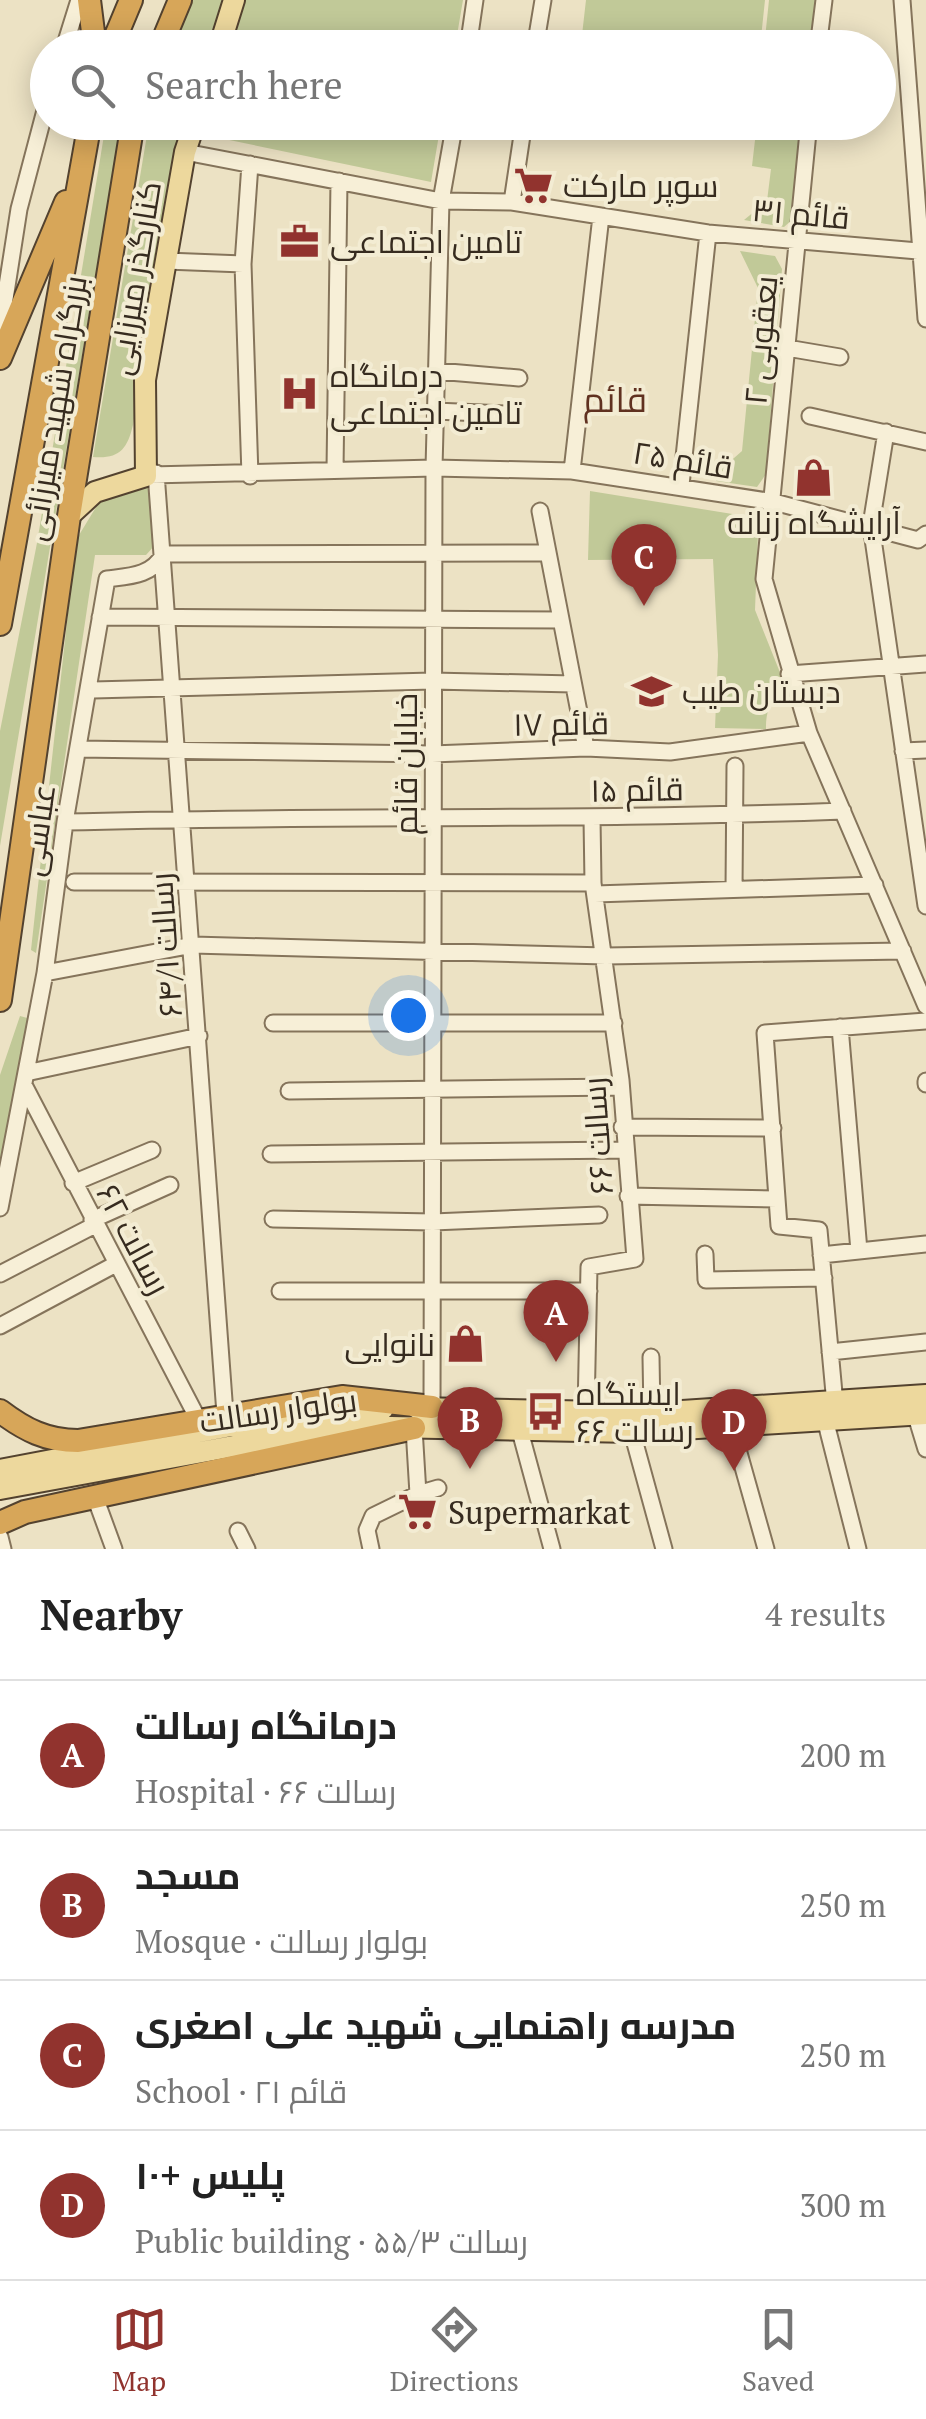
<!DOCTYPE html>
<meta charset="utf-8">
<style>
:root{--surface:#fff;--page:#f2f2f2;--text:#222;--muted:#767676;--line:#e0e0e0;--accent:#91332e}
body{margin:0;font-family:"PT Serif",Cairo,serif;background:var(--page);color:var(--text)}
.you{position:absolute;left:408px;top:1015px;width:35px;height:35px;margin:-25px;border:8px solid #fff;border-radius:50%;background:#1a73e8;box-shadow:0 0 0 15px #1a73e833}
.badge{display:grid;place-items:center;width:65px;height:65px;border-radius:50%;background:var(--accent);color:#fff;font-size:32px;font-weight:700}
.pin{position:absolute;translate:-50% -82px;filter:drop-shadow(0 2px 5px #0008)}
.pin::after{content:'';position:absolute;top:52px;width:35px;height:30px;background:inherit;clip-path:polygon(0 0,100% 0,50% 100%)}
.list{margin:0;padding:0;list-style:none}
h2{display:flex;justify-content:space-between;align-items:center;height:130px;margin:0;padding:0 40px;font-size:42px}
h2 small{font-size:32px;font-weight:400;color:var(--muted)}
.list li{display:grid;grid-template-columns:65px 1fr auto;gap:30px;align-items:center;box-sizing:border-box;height:150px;padding:0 40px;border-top:2px solid var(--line)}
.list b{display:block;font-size:38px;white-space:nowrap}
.list p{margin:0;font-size:32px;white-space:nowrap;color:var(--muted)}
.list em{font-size:32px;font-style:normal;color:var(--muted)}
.icon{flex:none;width:55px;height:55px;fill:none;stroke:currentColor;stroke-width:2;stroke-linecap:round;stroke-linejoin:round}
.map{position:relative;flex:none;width:926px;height:1549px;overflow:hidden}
.search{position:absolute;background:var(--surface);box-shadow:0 5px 25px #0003;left:30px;right:30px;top:30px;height:110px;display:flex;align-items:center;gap:25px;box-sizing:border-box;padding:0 35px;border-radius:55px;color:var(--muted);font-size:38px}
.sheet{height:730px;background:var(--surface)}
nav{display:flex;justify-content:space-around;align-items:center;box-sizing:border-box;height:140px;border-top:2px solid var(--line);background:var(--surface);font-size:28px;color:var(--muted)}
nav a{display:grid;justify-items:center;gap:5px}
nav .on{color:var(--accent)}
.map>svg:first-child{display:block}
.green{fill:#c1c998}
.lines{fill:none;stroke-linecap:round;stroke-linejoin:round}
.minor-casing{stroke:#85745b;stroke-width:19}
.major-casing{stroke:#53422f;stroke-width:24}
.highway-casing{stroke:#53422f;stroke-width:26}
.minor{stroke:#f7efd7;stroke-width:15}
.major{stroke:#edd89d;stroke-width:20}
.highway{stroke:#d7a659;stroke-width:22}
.labels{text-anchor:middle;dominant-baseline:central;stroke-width:8;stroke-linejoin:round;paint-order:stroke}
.poi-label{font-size:32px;fill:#362b1f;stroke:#f3ecd3;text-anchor:start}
.street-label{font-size:32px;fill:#362b1f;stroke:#f3ecd3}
.neighbourhood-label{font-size:35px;fill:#603120;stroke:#f3ecd3}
</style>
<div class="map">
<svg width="926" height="1549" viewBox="0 0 926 1549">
<rect width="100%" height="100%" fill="#ece2c4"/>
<!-- green -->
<path class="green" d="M192 0H225L209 47 174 48Z
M242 0H463L455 47 229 48Z
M586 0H765L760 47H616L582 35Z
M769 0H818L812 47 764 48Z
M106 123H121L0 846V731L37 543Z
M149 123H184L175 150 133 425C127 450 119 459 93 457Z
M208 123V122L441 123 431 182 205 135Z
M757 123H804L793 219 784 227 744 220 767 201 771 169 752 166Z
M740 251 775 256 782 269 766 474 757 487 716 481 717 473 742 451 758 288Z
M131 484 151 486 155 545 146 555H95L36 953 31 950 76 540 101 499Z
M590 491 751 517 758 533 755 610 787 690C770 701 766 709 766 729L715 728 718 655 713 559 588 560Z
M20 1016 31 1019 0 1169V1075Z"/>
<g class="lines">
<defs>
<path id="minor" d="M902 0 926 319
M64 48 79 0
M468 48 475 0
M535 48 543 0
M818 48 824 0
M809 122 764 579 809 733 926 1006
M185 152 441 201 512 202 708 233 918 251
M512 202 524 122
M166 261 243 264
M0 331 19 209 48 99
M787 348 840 357
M437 371 519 378
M435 411 505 414
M810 416 926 442
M886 432 871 525 926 906
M335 470 339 181
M572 471 601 216
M156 473 225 1414
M150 475 434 468 572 471 774 502 918 540 926 534
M250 476 243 264 250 164
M681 485 708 233
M540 511 586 748
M100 617 561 620
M789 674 926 664
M93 690 432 681 573 684
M78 749 432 754 586 748 670 752 809 733
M903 751 926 750
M65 822C324 815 583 821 843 811
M74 882 593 883
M734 889 735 766
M595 894 875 885
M45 973 193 945 606 956 903 951
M273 1023H614
M840 1027 859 1251
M26 1073 199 1036
M926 1081V1084
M24 1085 198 1419
M289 1091 621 1087
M622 1127 773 1128
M271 1154 623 1150
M73 1183 152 1150
M628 1196 777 1199
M0 1208 45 973 65 822 107 579C131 576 151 576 164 554L548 553
M273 1219 433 1222 599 1215
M92 1220 170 1185
M705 1254 706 1280 824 1278
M821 1255 926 1244
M0 1274 95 1225
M280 1291H589
M0 1326 116 1264
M830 1352 926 1342
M651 1357 652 1413
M835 1404 819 1230 779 1226 765 1033 926 1021
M432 1407 434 468 441 201 455 122
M586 1412 589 1267 635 1259 621 1080 593 883 592 818
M916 1416 926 1449
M826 1423 858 1549
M732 1428 766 1549
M520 1431 552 1549
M632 1432 664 1549
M418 1494 438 1488
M95 1497 114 1549
M238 1531 247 1549
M0 1537 3 1549
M371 1549 367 1530 373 1516 418 1494 414 1428"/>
<path id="major" d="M219 48 234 0
M69 516 95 492 146 476 145 380 185 152 195 122
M417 1408 652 1413 926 1395
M0 1470 231 1426 383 1409
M0 1489 343 1426 632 1432 926 1414"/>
<path id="highway" d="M89 0 95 48
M111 48 131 0
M160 48 180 0
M0 358 66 202
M0 624 90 122
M0 1000 69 516 133 122
M0 1411C25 1430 47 1441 78 1441L342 1397 432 1407
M0 1523 25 1512 414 1428"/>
</defs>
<!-- minor casing -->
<use href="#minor" class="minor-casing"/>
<!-- major casing -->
<use href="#major" class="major-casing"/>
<!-- highway casing -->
<use href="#highway" class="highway-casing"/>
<!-- minor -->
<use href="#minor" class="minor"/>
<!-- major -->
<use href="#major" class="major"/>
<!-- highway -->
<use href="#highway" class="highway"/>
</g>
<!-- icons -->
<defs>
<symbol id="supermarket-bare" viewBox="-9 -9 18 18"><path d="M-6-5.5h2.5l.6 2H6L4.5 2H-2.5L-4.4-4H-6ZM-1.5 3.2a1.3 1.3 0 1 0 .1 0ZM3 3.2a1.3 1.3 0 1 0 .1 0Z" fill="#91332e" stroke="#f3ecd3" stroke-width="2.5" paint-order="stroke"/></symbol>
<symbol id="office-bare" viewBox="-9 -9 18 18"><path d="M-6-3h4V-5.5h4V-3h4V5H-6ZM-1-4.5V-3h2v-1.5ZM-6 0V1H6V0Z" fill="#91332e" stroke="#f3ecd3" stroke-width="2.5" paint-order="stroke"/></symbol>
<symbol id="hospital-bare" viewBox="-9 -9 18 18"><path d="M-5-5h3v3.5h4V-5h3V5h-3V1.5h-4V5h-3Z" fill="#91332e" stroke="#f3ecd3" stroke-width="2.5" paint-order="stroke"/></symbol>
<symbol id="shop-bare" viewBox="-9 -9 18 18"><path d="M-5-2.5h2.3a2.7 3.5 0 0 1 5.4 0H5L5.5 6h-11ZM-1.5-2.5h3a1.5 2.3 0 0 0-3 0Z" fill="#91332e" stroke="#f3ecd3" stroke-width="2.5" paint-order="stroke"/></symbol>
<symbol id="school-bare" viewBox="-9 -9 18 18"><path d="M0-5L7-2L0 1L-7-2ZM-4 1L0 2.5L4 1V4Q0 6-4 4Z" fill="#91332e" stroke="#f3ecd3" stroke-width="2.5" paint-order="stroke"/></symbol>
<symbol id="bus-bare" viewBox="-9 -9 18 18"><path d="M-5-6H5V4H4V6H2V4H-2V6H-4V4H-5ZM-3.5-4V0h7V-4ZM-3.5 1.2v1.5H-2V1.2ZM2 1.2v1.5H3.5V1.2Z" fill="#91332e" stroke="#f3ecd3" stroke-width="2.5" paint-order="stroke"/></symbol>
</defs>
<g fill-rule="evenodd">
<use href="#supermarket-bare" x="506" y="158" width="55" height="55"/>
<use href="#office-bare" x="272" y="214" width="55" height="55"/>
<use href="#hospital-bare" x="272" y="366" width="55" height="55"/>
<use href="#shop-bare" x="786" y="450" width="55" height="55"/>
<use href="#school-bare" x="624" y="664" width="55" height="55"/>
<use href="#shop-bare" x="438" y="1316" width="55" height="55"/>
<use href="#bus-bare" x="518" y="1384" width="55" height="55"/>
<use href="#supermarket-bare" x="390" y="1484" width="55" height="55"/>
</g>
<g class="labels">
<!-- poi labels -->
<g class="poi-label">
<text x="563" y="185">سوپر مارکت</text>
<text x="330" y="241">تامین اجتماعی</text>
<text x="330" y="375">درمانگاه<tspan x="330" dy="37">تامین اجتماعی</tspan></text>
<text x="814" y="522" text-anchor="middle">آرایشگاه زنانه</text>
<text x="682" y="691">دبستان طیب</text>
<text x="435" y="1344" text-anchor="end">نانوایی</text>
<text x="576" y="1393">ایستگاه<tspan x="576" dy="37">رسالت ۶۶</tspan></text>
<text x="448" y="1512">Supermarkat</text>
</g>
<!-- street labels -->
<g class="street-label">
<text transform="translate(801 213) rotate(5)">قائم ۳۱</text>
<text transform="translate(134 278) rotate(-81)">کنارگذر میرزایی</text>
<text transform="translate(760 340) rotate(-85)">یعقوبی ۲</text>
<text transform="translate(54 408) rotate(-81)">بزرگراه شهید میرزائی</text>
<text transform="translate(683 459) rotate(9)">قائم ۲۵</text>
<text transform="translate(561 723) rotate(-1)">قائم ۱۷</text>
<text transform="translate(405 764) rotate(-90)">خیابان قائم</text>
<text transform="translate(637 789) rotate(-1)">قائم ۱۵</text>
<text transform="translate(37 830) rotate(-82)">عباسی</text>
<text transform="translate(165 945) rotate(-94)">رسالت ۶۴/۱</text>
<text transform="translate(597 1136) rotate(-94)">رسالت ۶۶</text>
<text transform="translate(134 1239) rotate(62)">رسالت ۶۲</text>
<text transform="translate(278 1410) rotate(-8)">بولوار رسالت</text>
</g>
<!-- neighbourhood labels -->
<g class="neighbourhood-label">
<text x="615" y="399">قائم</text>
</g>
</g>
</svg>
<div class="you"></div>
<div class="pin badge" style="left:556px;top:1362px">A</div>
<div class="pin badge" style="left:470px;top:1469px">B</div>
<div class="pin badge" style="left:644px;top:606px">C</div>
<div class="pin badge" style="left:734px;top:1471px">D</div>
<div class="search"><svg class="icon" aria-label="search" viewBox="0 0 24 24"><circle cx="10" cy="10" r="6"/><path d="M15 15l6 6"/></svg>Search here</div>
</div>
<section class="sheet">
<h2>Nearby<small>4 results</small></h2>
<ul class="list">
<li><span class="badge">A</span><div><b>درمانگاه رسالت</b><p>Hospital · رسالت ۶۶</p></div><em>200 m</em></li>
<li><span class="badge">B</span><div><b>مسجد</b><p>Mosque · بولوار رسالت</p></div><em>250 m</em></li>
<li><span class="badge">C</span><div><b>مدرسه راهنمایی شهید علی اصغری</b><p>School · قائم ۲۱</p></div><em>250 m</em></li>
<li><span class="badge">D</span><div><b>پلیس +۱۰</b><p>Public building · رسالت ۵۵/۳</p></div><em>300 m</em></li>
</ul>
</section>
<nav>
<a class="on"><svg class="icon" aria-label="map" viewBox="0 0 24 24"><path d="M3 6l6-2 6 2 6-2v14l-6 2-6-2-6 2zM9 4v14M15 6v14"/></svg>Map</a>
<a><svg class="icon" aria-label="directions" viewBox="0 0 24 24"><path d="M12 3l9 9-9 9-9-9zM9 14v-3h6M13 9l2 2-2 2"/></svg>Directions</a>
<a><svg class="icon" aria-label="saved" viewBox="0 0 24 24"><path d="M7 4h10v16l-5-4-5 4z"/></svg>Saved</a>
</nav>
